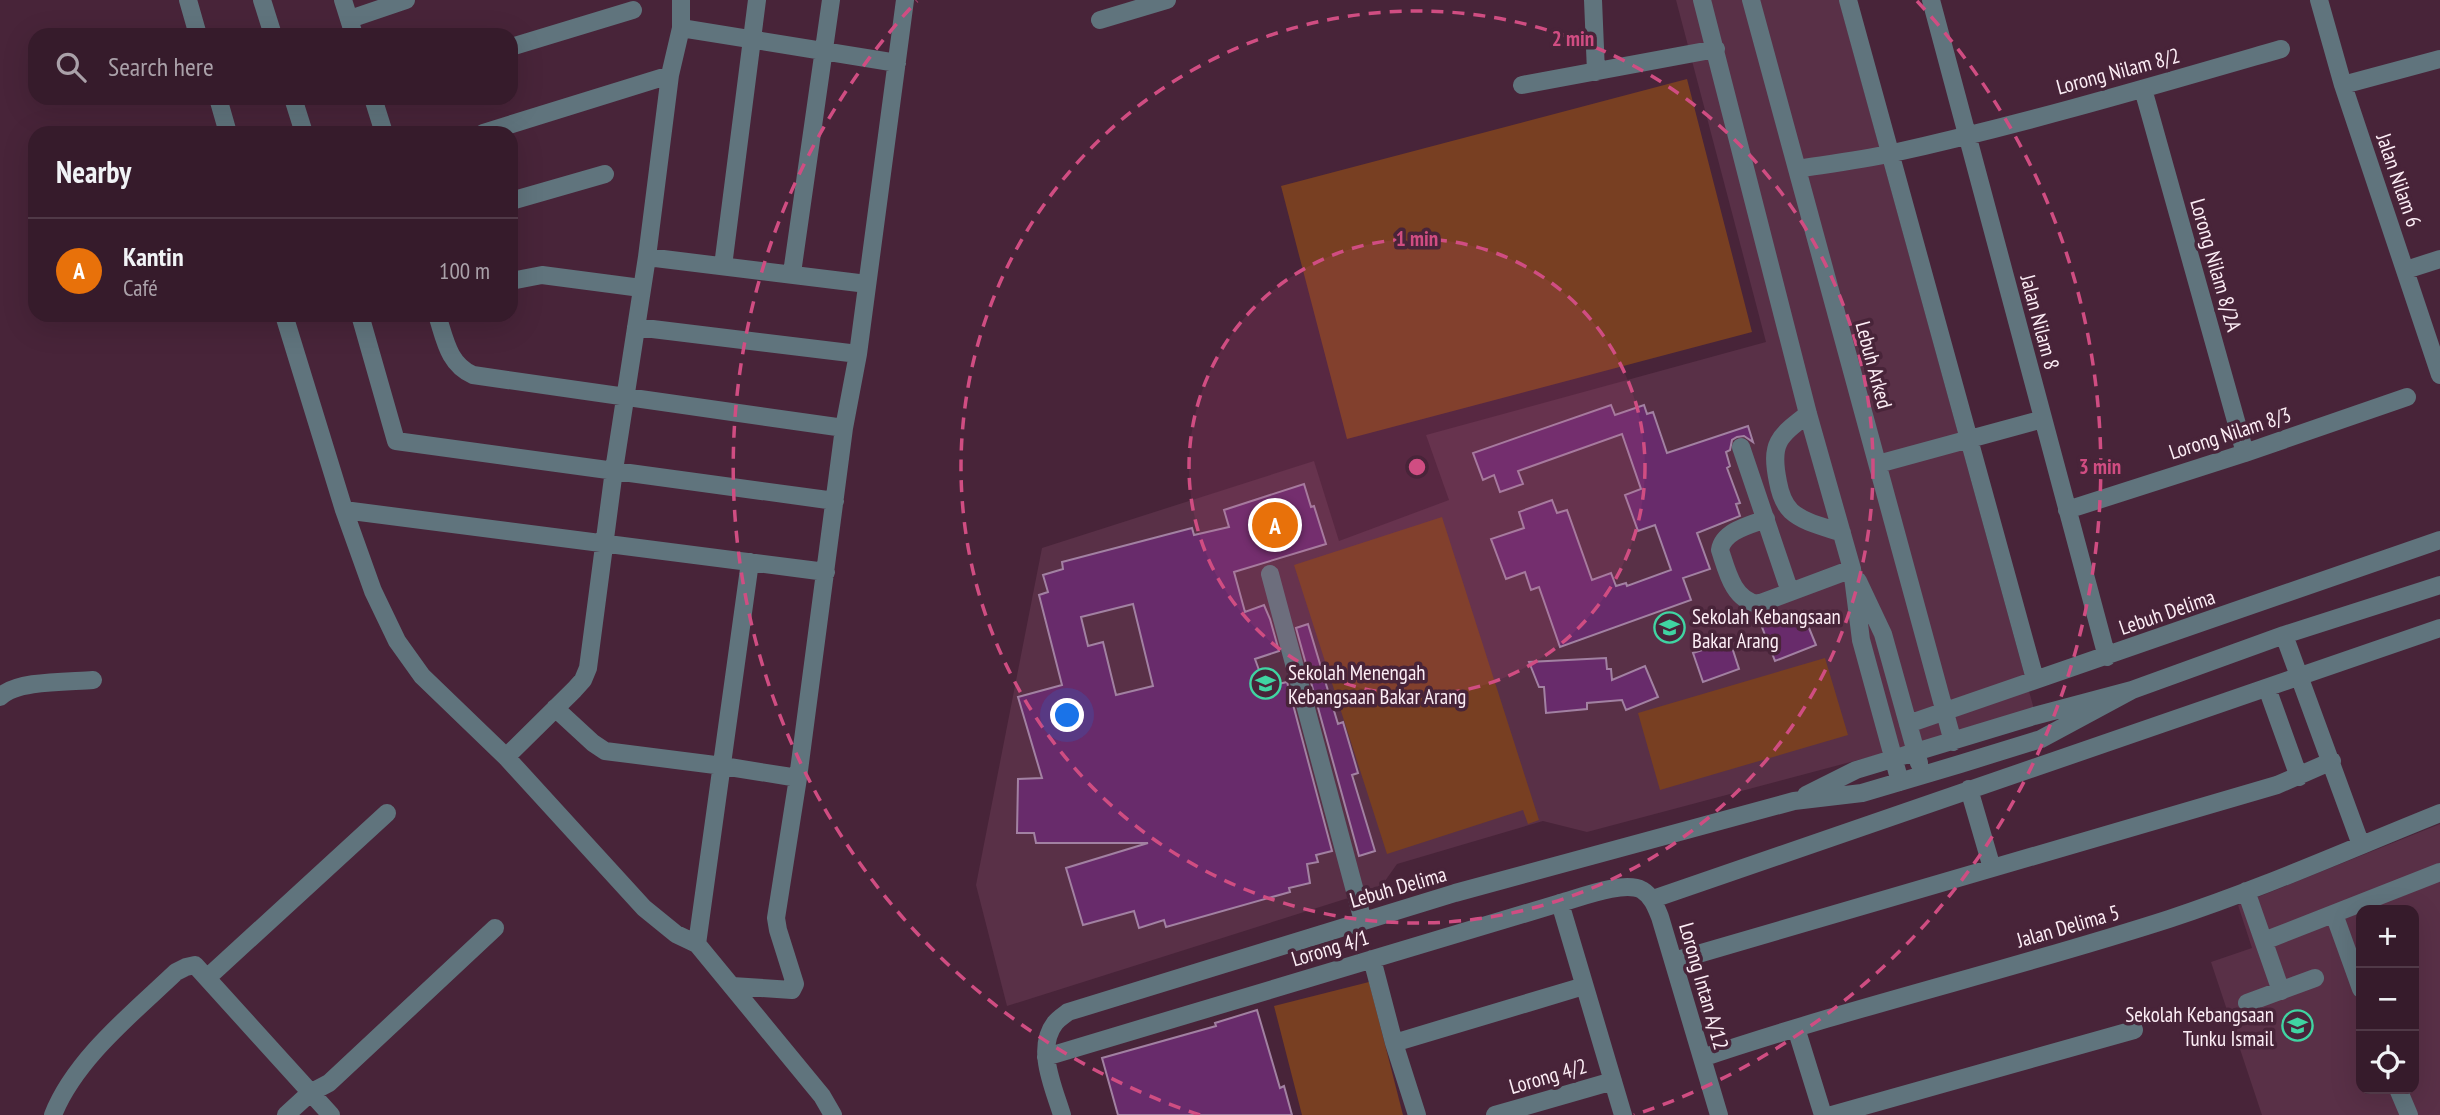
<!DOCTYPE html>
<meta charset="utf-8">
<style>
:root{--surface:#361b2b;--page:#412837;--text:#f1f3f6;--muted:#aaa1a9;--line:#503947;--accent:#40d4a2}
body{margin:0;font-family:"PT Sans Narrow",sans-serif;background:var(--page);color:var(--text)}
.controls{position:absolute;right:21px;bottom:21px;display:grid;overflow:hidden;border-radius:14px;box-shadow:0 7px 28px #0002}
.controls button{width:63px;height:63px;display:grid;place-items:center;padding:0;border:0;border-bottom:2px solid var(--line);background:var(--surface);color:var(--text);font:35px sans-serif}
.you{position:absolute;left:1068px;top:716px;width:24px;height:24px;margin:-18px;border:5px solid #fff;border-radius:50%;background:#1a73e8;box-shadow:0 0 0 10px #1a73e833}
.badge{display:grid;place-items:center;width:46px;height:46px;border-radius:50%;background:var(--accent);color:#fff;font-size:23px;font-weight:700}
.pin{position:absolute;translate:-50% -50%;border:4px solid #fff;box-shadow:0 2px 7px #0006}
.list{margin:0;padding:0;list-style:none}
h2{display:flex;justify-content:space-between;align-items:center;height:91px;margin:0;padding:0 28px;font-size:30px}
h2 small{font-size:23px;font-weight:400;color:var(--muted)}
.list li{display:grid;grid-template-columns:46px 1fr auto;gap:21px;align-items:center;box-sizing:border-box;height:105px;padding:0 28px;border-top:2px solid var(--line)}
.list b{display:block;font-size:26px;white-space:nowrap}
.list p{margin:0;font-size:23px;white-space:nowrap;color:var(--muted)}
.list em{font-size:23px;font-style:normal;color:var(--muted)}
.icon{flex:none;width:38px;height:38px;fill:none;stroke:currentColor;stroke-width:2;stroke-linecap:round;stroke-linejoin:round}
.map{position:relative;flex:none;width:2440px;height:1115px;overflow:hidden}
.search{position:absolute;background:var(--surface);box-shadow:0 7px 28px #0002;left:28px;top:28px;width:490px;height:77px;display:flex;align-items:center;gap:18px;box-sizing:border-box;padding:0 24px;border-radius:21px;color:var(--muted);font-size:26px}
.panel{position:absolute;background:var(--surface);box-shadow:0 7px 28px #0002;left:28px;top:126px;width:490px;height:196px;border-radius:21px}
.map>svg:first-child{display:block}
.built{fill:#593047;fill-rule:evenodd}
.green{fill:#783f22}
.building{fill:#682b6b;stroke:#a281a2;stroke-width:2;fill-rule:evenodd}
.lines{fill:none;stroke-linecap:round;stroke-linejoin:round}
.minor{stroke:#60747d;stroke-width:18}
.ring{fill:none;stroke:#d04d82;stroke-width:3.5;stroke-dasharray:12 9}
.labels{text-anchor:middle;dominant-baseline:central;stroke-width:7;stroke-linejoin:round;paint-order:stroke}
.street-label{font-size:21px;fill:#fcedf5;stroke:#482439}
.poi-label{font-size:21px;fill:#fcedf5;stroke:#482439;text-anchor:start}
.centre{fill:#d04d82;stroke:#482439;stroke-width:3.5}
.ring-label{font-size:21px;text-anchor:middle;font-weight:bold;fill:#d04d82;stroke:#482439;stroke-width:7;stroke-linejoin:round;paint-order:stroke}
</style>
<div class="map">
<svg width="2440" height="1115" viewBox="0 0 2440 1115">
<rect width="100%" height="100%" fill="#482439"/>
<!-- built -->
<path class="built" d="M1676 0H1839L2035 713 1587 832 1543 821 1397 864 1380 888 1007 1006 976 885 1042 548 1314 461 1339 541 1449 500 1426 435 1766 342Z
M2440 824V1115H2262L2211 962 2252 948 2238 905ZM2361 910H2414V1089H2361Z"/>
<!-- green -->
<path class="green" d="M1687 79 1752 332 1347 439 1281 186Z
M1442 517 1539 820 1528 824 1523 810 1387 854 1294 565Z
M1825 658 1848 735 1660 790 1638 713Z
M1369 982 1403 1115H1302L1274 1006Z"/>
<!-- building -->
<path class="building" d="M1611 405 1615 415 1644 405 1647 414 1653 412 1667 453 1748 426 1753 442 1744 436 1737 437 1732 440 1730 450 1726 452 1730 466 1727 468 1740 503 1736 504 1740 516 1697 533 1710 569 1683 578 1691 600 1560 647 1539 587 1531 590 1525 572 1506 579 1491 539 1524 528 1519 512 1552 500 1557 513 1567 510 1592 580 1611 573 1616 586 1626 583 1627 586 1671 570 1655 525 1638 531 1625 495 1641 489 1622 434 1518 471 1523 484 1500 492 1494 475 1483 480 1473 453Z
M1304 484 1311 507 1314 506 1326 544 1234 572 1245 612 1264 605 1270 619 1279 651 1255 659 1265 687 1287 682 1332 851 1316 855 1318 862 1307 864 1310 883 1289 888 1290 892 1166 927 1164 920 1139 928 1134 911 1083 925 1066 868 1148 843H1036L1034 833H1017L1018 779 1042 778 1018 697 1062 685 1039 595 1048 592 1043 575 1063 569 1062 562 1192 528 1194 535 1229 527 1224 510ZM1133 604 1153 686 1116 695 1103 642 1088 646 1081 617Z
M1802 611 1816 645 1775 661 1762 627Z
M1308 624 1338 724 1343 722 1358 773 1352 775 1375 851 1359 856 1296 628Z
M1730 641 1739 669 1703 682 1693 653Z
M1606 658 1607 669H1611L1612 680 1645 666 1658 697 1626 710 1622 700 1587 703V709L1546 713 1544 687H1539L1529 662Z
M1257 1010 1280 1088 1284 1086 1292 1115H1118L1102 1058 1216 1026 1215 1023Z"/>
<g class="lines">
<!-- minor -->
<path class="minor" d="M188 0 198 35
M262 0 273 35
M343 0 354 35
M1593 0 1596 72
M1702 0 1808 414 1852 569 1861 640 1900 782
M1751 0 1953 742
M1848 0 2035 679
M1931 0 2107 657
M2319 0 2343 85 2440 375
M350 19 406 0
M1100 20 1167 0
M681 28 897 63
M511 47 633 10
M1522 85 1716 49
M2343 85 2440 59
M2143 89 2245 453
M218 98 228 133
M293 98 304 133
M373 98 384 133
M483 133 670 75
M1797 169C1829 164 1861 160 1893 153 2024 124 2153 86 2281 49
M511 201 605 174
M647 257 867 284
M723 266 757 0
M2406 270 2440 259
M792 273 831 0
M511 281 542 275 641 288
M284 315 344 510 373 591 397 641 422 676 506 757 644 908 676 934 697 944 822 1096 833 1115
M360 315 396 441 835 501
M437 315C445 339 448 364 473 375L844 428
M636 327 858 354
M1808 414C1778 437 1770 443 1778 482 1780 493 1783 503 1791 511 1804 523 1825 527 1842 533
M1741 447 1790 592
M1878 464 2043 419
M344 510 826 572
M2067 510 2245 453 2407 397
M1766 519C1750 525 1723 531 1720 550 1727 571 1733 600 1758 604L1852 569
M1270 574 1363 921
M1858 581 1883 634 1919 763
M2284 635 2361 845
M2267 688 2299 777
M0 697C16 680 69 682 93 680
M555 708 593 743 605 751 723 766 798 778
M1908 724 2440 540
M506 757 574 690 583 680 588 668 614 470 647 257 670 75 681 28V0
M1969 789 1992 868
M1806 795 1856 770 2034 716 2132 690 2284 635 2440 585
M2246 891 2281 991
M1653 899 2440 628
M1560 903 1623 1115
M2334 914 2361 989
M2264 941 2440 872
M697 944 750 562
M1372 959 1394 1043 1417 1115
M1674 961 2277 785 2332 761
M207 978 387 813
M732 986 792 990 795 984 778 930 776 918 798 778 844 428 858 354 905 0
M2247 1003 2315 978
M1796 1028 1823 1115
M1394 1043 1584 986
M1046 1057 1560 903C1579 898 1624 880 1642 890 1652 896 1656 907 1660 917L1719 1115
M1702 1058C1856 1006 2014 969 2169 919 2261 889 2350 849 2440 813
M2398 1089 2409 1115
M53 1115C75 1059 133 1013 176 972L186 967 195 965 331 1115
M286 1115 310 1093 329 1083 495 928
M1062 1115C1054 1088 1035 1049 1055 1023 1058 1019 1064 1015 1068 1012L1455 893 1794 801 1862 793 1960 764 2041 739 2132 690
M1495 1115 1613 1081
M1832 1115 2134 1030"/>
</g>
<!-- distance rings -->
<circle cx="1417" cy="467" r="228" fill="#d04d82" fill-opacity=".12"/>
<g class="ring">
<circle cx="1417" cy="467" r="228"/>
<circle cx="1417" cy="467" r="456"/>
<path d="M1200 1115A683 683 0 0 1 917 1M1917 1A683 683 0 0 1 1634 1115"/>
</g>
<!-- icons -->
<defs>
<symbol id="school-ring" viewBox="-11 -11 22 22"><circle r="9.5" fill="#482439" stroke="#40d4a2" stroke-width="1.5"/><path d="M0-5L7-2L0 1L-7-2ZM-4 1L0 2.5L4 1V4Q0 6-4 4Z" fill="#40d4a2"/></symbol>
</defs>
<g fill-rule="evenodd">
<use href="#school-ring" x="1652" y="610" width="35" height="35"/>
<use href="#school-ring" x="1248" y="666" width="35" height="35"/>
<use href="#school-ring" x="2280" y="1008" width="35" height="35"/>
</g>
<g class="labels">
<!-- street labels -->
<g class="street-label">
<text transform="translate(2118 71) rotate(-15)">Lorong Nilam 8/2</text>
<text transform="translate(2399 180) rotate(71)">Jalan Nilam 6</text>
<text transform="translate(2216 265) rotate(74)">Lorong Nilam 8/2A</text>
<text transform="translate(2040 322) rotate(75)">Jalan Nilam 8</text>
<text transform="translate(1874 365) rotate(75)">Lebuh Arked</text>
<text transform="translate(2230 433) rotate(-18)">Lorong Nilam 8/3</text>
<text transform="translate(2167 612) rotate(-19)">Lebuh Delima</text>
<text transform="translate(1398 887) rotate(-16)">Lebuh Delima</text>
<text transform="translate(2068 926) rotate(-16)">Jalan Delima 5</text>
<text transform="translate(1330 948) rotate(-17)">Lorong 4/1</text>
<text transform="translate(1704 986) rotate(74)">Lorong Intan A/12</text>
<text transform="translate(1548 1076) rotate(-16)">Lorong 4/2</text>
</g>
<!-- poi labels -->
<g class="poi-label">
<text x="1692" y="616">Sekolah Kebangsaan<tspan x="1692" dy="24">Bakar Arang</tspan></text>
<text x="1288" y="672">Sekolah Menengah<tspan x="1288" dy="24">Kebangsaan Bakar Arang</tspan></text>
<text x="2274" y="1014" text-anchor="end">Sekolah Kebangsaan<tspan x="2274" dy="24">Tunku Ismail</tspan></text>
</g>
</g>
<circle cx="1417" cy="467" r="10" class="centre"/>
<g class="ring-label">
<text x="1573" y="46">2 min</text>
<text x="1417" y="246">1 min</text>
<text x="2100" y="474">3 min</text>
</g>
</svg>
<div class="controls">
<button>+</button>
<button>−</button>
<button><svg class="icon" aria-label="locate" viewBox="0 0 24 24"><circle cx="12" cy="12" r="6"/><path d="M12 2v4M12 18v4M2 12h4M18 12h4"/></svg></button>
</div>
<div class="you"></div>
<div class="pin badge" style="left:1275px;top:525px;background:#e8710a">A</div>
<div class="search"><svg class="icon" aria-label="search" viewBox="0 0 24 24"><circle cx="10" cy="10" r="6"/><path d="M15 15l6 6"/></svg>Search here</div>
<section class="panel">
<h2>Nearby<small></small></h2>
<ul class="list">
<li><span class="badge" style="background:#e8710a">A</span><div><b>Kantin</b><p>Café</p></div><em>100 m</em></li>
</ul>
</section>
</div>
